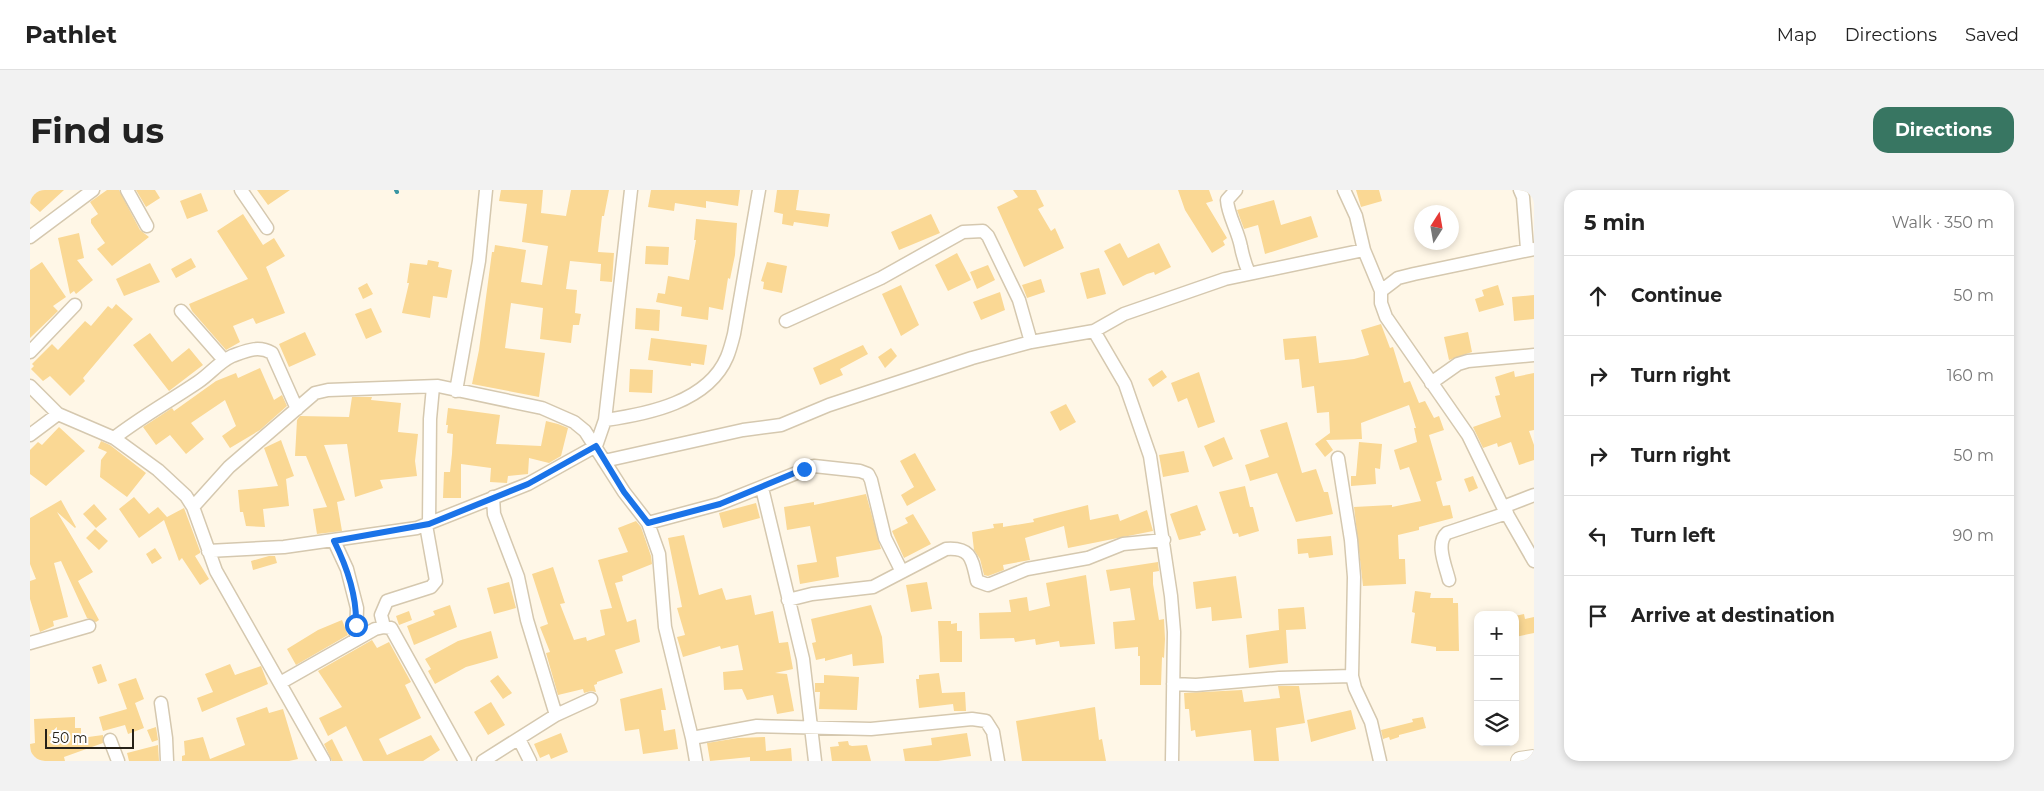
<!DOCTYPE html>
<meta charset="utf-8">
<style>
:root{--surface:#fff;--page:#f2f2f2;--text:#222;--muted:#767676;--line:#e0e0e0;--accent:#387662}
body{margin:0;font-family:Montserrat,sans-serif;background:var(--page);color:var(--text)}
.controls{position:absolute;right:15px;bottom:15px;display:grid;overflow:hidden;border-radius:10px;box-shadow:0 2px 8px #0003}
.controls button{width:45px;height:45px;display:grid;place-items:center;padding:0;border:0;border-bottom:1px solid var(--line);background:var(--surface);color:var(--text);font:25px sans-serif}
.compass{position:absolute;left:1384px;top:15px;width:45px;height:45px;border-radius:50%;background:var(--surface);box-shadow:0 2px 8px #0003;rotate:11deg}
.scale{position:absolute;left:15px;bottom:12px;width:89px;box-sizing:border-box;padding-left:5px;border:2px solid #262118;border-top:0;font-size:14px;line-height:18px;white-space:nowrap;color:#262118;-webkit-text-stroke:4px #fff;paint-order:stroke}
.stop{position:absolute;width:15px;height:15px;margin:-11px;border:4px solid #1a73e8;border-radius:50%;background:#fff}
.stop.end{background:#1a73e8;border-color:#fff;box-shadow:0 1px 5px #0008}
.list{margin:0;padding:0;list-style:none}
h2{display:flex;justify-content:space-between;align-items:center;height:65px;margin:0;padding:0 20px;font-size:21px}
h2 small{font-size:16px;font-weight:400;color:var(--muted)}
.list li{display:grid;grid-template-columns:32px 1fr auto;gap:15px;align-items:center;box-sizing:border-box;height:80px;padding:0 20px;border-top:1px solid var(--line)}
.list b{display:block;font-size:19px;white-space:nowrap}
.list em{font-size:16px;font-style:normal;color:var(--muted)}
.icon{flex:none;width:28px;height:28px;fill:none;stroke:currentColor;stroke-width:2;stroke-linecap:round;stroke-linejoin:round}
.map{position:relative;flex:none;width:1504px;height:571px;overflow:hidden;border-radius:15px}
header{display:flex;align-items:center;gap:30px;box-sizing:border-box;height:70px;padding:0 25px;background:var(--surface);border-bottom:1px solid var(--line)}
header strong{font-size:24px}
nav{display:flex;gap:28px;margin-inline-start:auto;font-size:18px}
.intro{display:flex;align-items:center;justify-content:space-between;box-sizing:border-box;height:120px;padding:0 30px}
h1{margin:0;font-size:35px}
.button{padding:12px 22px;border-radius:15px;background:var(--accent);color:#fff;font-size:18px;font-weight:700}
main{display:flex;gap:30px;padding:0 30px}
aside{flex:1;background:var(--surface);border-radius:15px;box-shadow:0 2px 8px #0003}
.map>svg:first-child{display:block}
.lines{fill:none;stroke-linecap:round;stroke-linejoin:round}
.stream{stroke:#3a96a3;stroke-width:4}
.building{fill:#fad894}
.minor-casing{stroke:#d5c8af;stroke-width:15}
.secondary-casing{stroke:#d5c8af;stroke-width:20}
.minor{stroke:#fff;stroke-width:12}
.secondary{stroke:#fff;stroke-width:18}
.route{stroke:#1a73e8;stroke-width:6}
</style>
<header>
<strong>Pathlet</strong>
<nav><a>Map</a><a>Directions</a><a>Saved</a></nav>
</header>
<div class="intro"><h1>Find us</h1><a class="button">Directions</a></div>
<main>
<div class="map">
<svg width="1504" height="571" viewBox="0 0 1504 571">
<rect width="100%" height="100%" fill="#fff7e7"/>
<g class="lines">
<!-- stream -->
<path class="stream" d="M366 0 367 2"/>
</g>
<!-- building -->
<path class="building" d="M0 0H34L10 22 0 13Z
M77 0H89L110 40 119 47 82 76 67 59 75 53 61 33V29L68 24 60 12Z
M106 0H125L130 8 116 17Z
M227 0H260L238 15Z
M471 0H513L511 23 536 26 541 0H579L574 26H572L568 62 584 63 582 92 570 91 571 74 540 71 536 99 547 100 545 123 551 124 549 135H543L541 153 510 149 513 118 481 113 475 158 515 163 509 207 442 194 449 160 462 62H464L465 55 496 60 491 92 512 95 518 56 492 52 497 14 469 11Z
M621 0H710L708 16 676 11V18L645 13 644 21 618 17Z
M747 0H769L766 20 800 24 798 37 764 32 763 36 752 34 753 24 744 22Z
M983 0H1006L1014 16 1008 19 1021 41 1025 38 1034 58 994 77 967 17 988 7Z
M1148 0H1179L1183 11 1176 13 1197 48 1193 51 1195 55 1182 63 1155 20Z
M1326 0H1349L1352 11 1331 17Z
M171 3 178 21 157 29 150 11Z
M1244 10 1251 35 1281 26 1288 47 1235 64 1228 35 1214 39 1207 20Z
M213 24 233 55 244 48 255 66 236 77 255 123 226 134 223 128 203 136 210 152 196 160 162 121 159 114 218 89 187 41Z
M901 24 910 43 869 60 861 42Z
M666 29 707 33 705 65 700 89 698 88 693 120 679 117 678 130 651 126 652 117 626 112 628 103 635 104 638 86 659 90 666 50H664Z
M49 43 54 68 47 70 63 90 46 104 44 101 40 104 28 48Z
M1090 53 1098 68 1129 53 1141 77 1125 85 1124 82 1117 84 1093 96 1074 61Z
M616 56 639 57 638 75 615 74Z
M927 63 941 90 918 101 905 75Z
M161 68 166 77 146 88 141 79Z
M398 70 409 72 408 77 422 80 417 108 403 106 400 128 372 123 379 93H377L380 73 397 75Z
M12 72 36 107 23 116 28 121 0 148V80Z
M737 72 757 76 752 103 733 99 734 92 731 91Z
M120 73 130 92 94 106 86 89Z
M958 75 965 90 947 99 940 82Z
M1069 78 1076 104 1057 109 1050 83Z
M1011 89 1015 102 997 108 992 95Z
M337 93 343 104 333 109 328 98Z
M871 95 889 135 871 146 852 104Z
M1468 95 1474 115 1449 122 1445 109 1454 106 1452 100Z
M970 102 975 120 951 130 943 112Z
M1504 105V129L1484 131 1482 107Z
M86 114 103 129 53 188 55 191 40 206 20 186 13 191 1 179 4 176 2 174 22 154 28 160 55 131 61 136 78 116 82 119Z
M341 118 352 142 336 149 325 124Z
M606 118 630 120 629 141 605 139Z
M1351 134 1360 158 1363 157 1374 193 1380 191 1389 213 1395 211 1404 228 1409 226 1414 240 1399 245 1412 290 1406 292 1413 316 1420 315 1423 328 1389 337V340L1368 345 1369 369H1375L1376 394 1333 396 1324 317 1362 315V317L1391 311 1379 277 1370 280 1364 260 1387 252 1384 238H1386L1379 215 1331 233 1332 249 1296 250 1303 260 1295 267 1285 254 1300 243 1299 222 1287 223 1284 196 1272 198 1269 169 1255 170 1253 149 1286 146 1289 173 1324 169 1339 165 1331 140Z
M275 142 286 165 259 177 249 154Z
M1438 142 1442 162 1419 170 1414 147Z
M120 143 142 172 159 158 173 175 139 201 103 155Z
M621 148 677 155 674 175 661 173V176L618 170Z
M833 155 838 164 810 179 813 185 790 195 783 178Z
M861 158 867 166 855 178 848 167Z
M230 178 244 210 252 205 257 216 230 240 200 258 192 246 206 236 195 210 161 233 174 249 156 264 140 245 126 255 113 237 142 218 144 221 186 191 206 183 208 188Z
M600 179 623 180 622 203 599 202Z
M1132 180 1137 187 1123 197 1118 189Z
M1484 181 1485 187 1504 183V240L1499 241 1504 255V270L1489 275 1481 252 1468 257 1467 253 1453 258 1443 237 1471 227 1465 206 1470 205 1465 187Z
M1169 182 1185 232 1168 238 1157 208 1148 212 1141 193Z
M322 207H342L341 210 371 213 368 242 388 244 385 271 387 286 350 290 353 298 325 307 317 254 294 255 315 310 307 312 312 341 287 344 283 319 297 317 276 266H265L267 230 270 226 319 227Z
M1036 214 1046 232 1030 241 1020 222Z
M418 218 470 225 466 254 511 256 516 231 528 234 538 238 531 266 519 273 499 268 498 284 478 286 477 293 460 292 461 278 431 274V308H413L414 282H420L422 264 423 244 417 243 418 235H416Z
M1257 232 1272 283 1286 279 1294 302H1298L1303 324 1266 332 1247 283 1220 291 1215 275 1239 267 1230 240Z
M29 237 55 261 16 296 0 284V260L8 252 12 255Z
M1194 247 1203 269 1183 277 1174 256Z
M251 250 264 286 256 289 259 316 233 319 235 337 216 336 213 322H210L208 300 248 296 234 258Z
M71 251 80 255 116 283 97 307 70 287 71 270 77 262 68 258Z
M1329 252 1352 254 1350 279 1345 278 1346 294 1321 296V286H1326Z
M1154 261 1159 282 1133 287 1129 265Z
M885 263 906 300 877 316 871 305 884 297 870 271Z
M1443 286 1448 298 1439 302 1434 289Z
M1215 296 1220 317H1223L1229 341 1209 347 1208 343 1203 344 1189 302Z
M836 304 851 359 806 367 809 387 770 394 767 375 787 372 780 336 757 340 754 317 784 312V315Z
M104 307 119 324 128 317 137 327 154 318 170 361V363L165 366 179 389 170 395 152 368 149 371 134 330 109 348 89 319Z
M31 310 46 337 45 338 27 322 63 382 48 391 69 430 66 432 57 428 31 371 24 373 38 427 23 431 24 436 10 442 0 409V391L6 389 0 374V328Z
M726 313 730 328 693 338 689 323Z
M64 314 77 329 66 338 53 324Z
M1058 315 1060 330 1088 324 1090 331 1117 320 1123 341 1038 358 1034 336 995 348 1000 370 973 375 974 380 958 386 954 385 950 369 944 360 942 342 964 338 963 334 973 333V337L1004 332 1003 329Z
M1167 315 1176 340 1170 342 1171 345 1149 350 1140 324Z
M883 324 901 354 874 368 862 341 878 333 875 328Z
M606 331 611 337 621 366 622 374 592 386 593 391 585 393 597 432 606 429 610 452 585 460 593 483 567 492V494L564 495 566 502 561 501 554 503 553 499 528 505 516 463 520 462 510 437 518 434 502 384 523 377 535 413 530 414 544 450 556 447 557 451 575 445 570 420 582 418 568 370 598 362 588 338Z
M65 339 78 351 69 360 56 348Z
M654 345 669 405 692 398 696 410 721 405 725 425 743 421 749 453 758 452 763 479 745 483 757 484 764 521 747 524 743 505 717 510 712 499 694 500 693 482 713 480 708 455 691 459 690 456 653 467 647 447 655 445 647 418 652 417 638 348Z
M1301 346 1303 365 1279 368 1278 363 1268 364 1267 349Z
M125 358 132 368 122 374 116 364Z
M239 366H245L247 373 223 380 221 371Z
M1128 372 1129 381 1123 382V394L1129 430 1134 429 1135 449 1134 468 1132 467 1131 495H1110V466H1108V457L1085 459 1083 432 1105 430 1100 398 1080 401 1076 380Z
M1056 385 1065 454 1030 457 1029 451 1006 455 1005 449 985 452 984 448 950 449 949 423 981 422 979 410 997 407 999 421 1020 416 1016 393Z
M1206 386 1212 428 1182 431 1181 417 1166 419 1163 392Z
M479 392 486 418 464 424 457 398Z
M897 392 902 419 881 422 876 395Z
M1385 401 1401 403 1400 408H1423V413H1428L1429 461H1406V457L1381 453 1385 423 1382 422Z
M420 415 427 437 384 455 377 436 405 425 403 421Z
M841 415 852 447 854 473 823 476 822 464 795 471V468L786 470 782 453 786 452 781 429Z
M1274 417 1276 439 1256 440 1258 473 1219 478 1216 445 1249 440 1248 419Z
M379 421 382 430 369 435 366 426Z
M1494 424 1495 429 1504 427V443L1485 447V426Z
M312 430 318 445 266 475 257 459 288 440Z
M908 431H921V434L927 433V441H932V472H910Z
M461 441 468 468 436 477 405 494 398 481 401 479 395 469 428 451Z
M342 450 347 458 359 452 381 492 375 495 391 528 349 549 357 565 401 545 410 560 393 571H333L316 536 298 546 289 528 312 517 288 481Z
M71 474 77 491 68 494 62 477Z
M200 474 205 485 231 476 238 494 172 522 167 508 183 502 175 484Z
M909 483 912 503 935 502 936 521H924L923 514 889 518 886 489H889V485Z
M468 485 482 503 473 509 460 491Z
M794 485 829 487 827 520 789 519 790 502H785V493H794Z
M106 488 114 509 105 513 114 538 98 544 95 535 73 541 69 527 97 519 88 494Z
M1248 496H1269L1275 533 1246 538 1249 571H1224L1221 540 1166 547 1165 540 1161 541 1159 519H1155L1154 503 1212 500 1214 512 1250 508Z
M632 498 636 520H631L634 541 645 539 648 559 613 564 609 539 595 541 590 509Z
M461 512 475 535 458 545 444 522Z
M237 517 239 523 253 519 268 569 259 571H152V566L155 565 154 551 173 547 180 569 215 555 206 528Z
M1065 517 1069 550 1072 549 1076 571H992L986 531Z
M1321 520 1326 539 1281 552 1277 530Z
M45 527V538H51V548L73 545V553L34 567 35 571H1L0 554 5 553 4 529Z
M1393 527 1396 538 1369 545V547L1360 550 1359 547 1353 549 1351 540 1383 532 1382 529Z
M126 537 128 550 122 552 117 540Z
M531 543 538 562 521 569 519 564 510 568 504 554Z
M937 543 941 566 908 571H875L873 559 902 555 901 548Z
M735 547 736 561 761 558 762 571H720V567L680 571 677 553 708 548Z
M302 549 313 571H302L294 554Z
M818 551 819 555 822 556 837 555 841 571H802L800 557 809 556 808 552Z
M128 555 129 571H99L97 563Z"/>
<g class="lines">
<defs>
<path id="minor" d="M97 0 117 36
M211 0 237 38
M1206 0 1197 10C1198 26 1208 40 1211 57 1213 67 1215 74 1219 83
M1314 0 1326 26 1334 60 1351 101V113L1356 127 1438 245 1473 317 1504 371
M1490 0 1493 7 1497 59
M0 47 63 0
M1351 101 1368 88 1384 84 1504 59
M151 121 194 170
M756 131 851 88 933 42 953 41 958 46 989 110 1001 152
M1064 141 1095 194 1120 266 1141 406 1144 442 1142 571
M0 162 45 115
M1401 193 1428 174 1438 171 1504 165
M0 196 28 224 84 248 128 280 156 306 163 317 186 381 294 571
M426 201 449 71 456 0
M575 230C618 224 678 212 697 167 700 160 702 152 704 144L729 0
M0 245 28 224
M84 248C111 227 140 211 168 192 180 184 189 172 202 166 216 161 228 155 242 163L267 219
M1308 268 1321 350 1324 387 1322 486 1325 498 1341 532 1350 571
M574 271 713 240 751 235 799 215 942 168 1001 152 1064 141 1094 124 1195 89 1334 60
M732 298 773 469 785 571
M463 307 464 324 488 387 497 430 526 525
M163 317 199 277 285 203 298 200 408 196 512 218 544 232 555 241 594 302 618 333 629 364 635 437 662 548 666 571
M1473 317 1504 305
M618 333 689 314 784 276 830 281 838 284 841 290 855 348 872 382
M399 334 400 229 403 197
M304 351 317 379 327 418 326 449
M178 361 254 357 387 338 498 294 566 256 575 230 601 0
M1419 390C1416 377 1405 353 1417 343L1477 323
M758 410 782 404 843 397 916 359C942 357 942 370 947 391L958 395 997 379 1058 368 1093 354 1134 350
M354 437 351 425 357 411 401 397 406 391 396 335
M0 453 59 436
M250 493 345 439 354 437 361 438 435 571
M1143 494 1166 495 1249 488 1322 486
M131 513 136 548 137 571
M662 548 727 536 841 539 942 529 956 531 963 542 968 571
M489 549 500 571
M80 550 88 571
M453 571 526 525 561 509"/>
<path id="secondary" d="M1490 571 1504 569"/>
</defs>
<!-- minor casing -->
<use href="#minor" class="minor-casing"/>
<!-- secondary casing -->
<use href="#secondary" class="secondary-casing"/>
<!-- minor -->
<use href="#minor" class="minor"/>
<!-- secondary -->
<use href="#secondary" class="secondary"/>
</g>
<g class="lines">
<!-- route -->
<path class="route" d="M326 435C327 405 317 377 304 351L399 334 498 294 566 256 594 302 618 333 690 314 774 279"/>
</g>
</svg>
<div class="controls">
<button>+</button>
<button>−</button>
<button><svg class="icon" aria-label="layers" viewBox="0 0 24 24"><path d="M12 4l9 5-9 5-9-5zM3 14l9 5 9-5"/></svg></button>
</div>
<svg class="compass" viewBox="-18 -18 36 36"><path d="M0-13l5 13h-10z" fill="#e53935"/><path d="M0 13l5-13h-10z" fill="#767676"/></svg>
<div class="scale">50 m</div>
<div class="stop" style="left:326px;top:435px"></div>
<div class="stop end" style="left:774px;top:279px"></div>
</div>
<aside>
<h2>5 min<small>Walk · 350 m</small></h2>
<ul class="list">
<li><svg class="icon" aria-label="ahead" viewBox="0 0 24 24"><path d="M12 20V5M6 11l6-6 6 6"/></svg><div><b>Continue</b></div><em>50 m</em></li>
<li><svg class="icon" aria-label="right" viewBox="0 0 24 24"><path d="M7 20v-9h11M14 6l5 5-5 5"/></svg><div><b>Turn right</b></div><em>160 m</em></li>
<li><svg class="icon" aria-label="right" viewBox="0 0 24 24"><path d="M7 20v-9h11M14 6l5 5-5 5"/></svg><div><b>Turn right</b></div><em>50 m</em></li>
<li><svg class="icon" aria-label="left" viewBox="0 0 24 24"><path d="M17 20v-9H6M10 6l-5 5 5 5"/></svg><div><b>Turn left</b></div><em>90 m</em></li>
<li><svg class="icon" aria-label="arrive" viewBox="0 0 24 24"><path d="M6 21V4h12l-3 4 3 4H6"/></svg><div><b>Arrive at destination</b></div></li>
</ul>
</aside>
</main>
